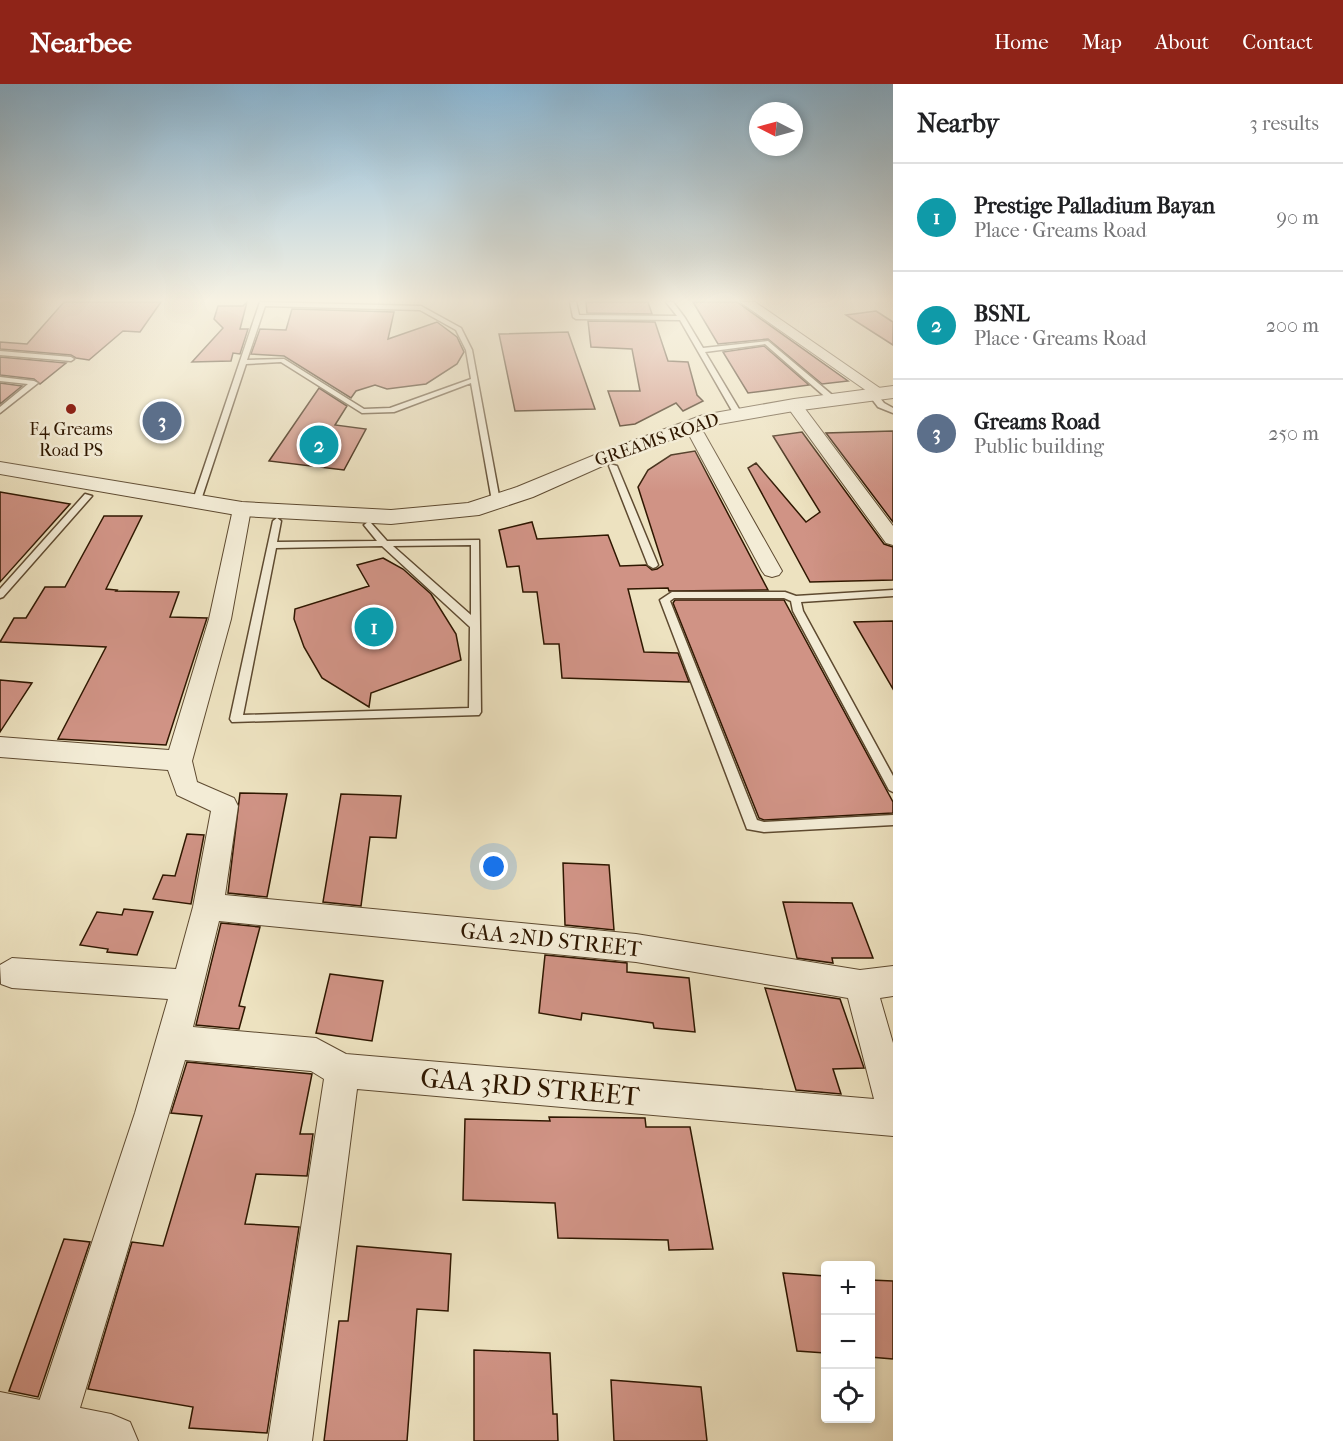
<!DOCTYPE html>
<meta charset="utf-8">
<style>
:root{--surface:#fff;--page:#f2f2f2;--text:#202124;--muted:#757577;--line:#e0e0e0;--accent:#8f2418}
body{margin:0;font-family:"IM FELL French Canon",serif;background:var(--page);color:var(--text)}
.controls{position:absolute;right:18px;bottom:18px;display:grid;overflow:hidden;border-radius:6px;box-shadow:0 3px 9px #0003}
.controls button{width:54px;height:54px;display:grid;place-items:center;padding:0;border:0;border-bottom:2px solid var(--line);background:var(--surface);color:var(--text);font:30px sans-serif}
.compass{position:absolute;left:749px;top:18px;width:54px;height:54px;border-radius:50%;background:var(--surface);box-shadow:0 3px 9px #0003;rotate:276deg}
.you{position:absolute;left:494px;top:783px;width:21px;height:21px;margin:-15px;border:4px solid #fff;border-radius:50%;background:#1a73e8;box-shadow:0 0 0 9px #1a73e833}
.badge{display:grid;place-items:center;width:39px;height:39px;border-radius:50%;background:var(--accent);color:#fff;font-size:20px;font-weight:700}
.pin{position:absolute;translate:-50% -50%;border:3px solid #fff;box-shadow:0 2px 6px #0006}
.list{margin:0;padding:0;list-style:none}
h2{display:flex;justify-content:space-between;align-items:center;height:78px;margin:0;padding:0 24px;font-size:26px}
h2 small{font-size:20px;font-weight:400;color:var(--muted)}
.list li{display:grid;grid-template-columns:39px 1fr auto;gap:18px;align-items:center;box-sizing:border-box;height:108px;padding:0 24px;border-top:2px solid var(--line)}
.list b{display:block;font-size:22px;white-space:nowrap}
.list p{margin:0;font-size:20px;white-space:nowrap;color:var(--muted)}
.list em{font-size:20px;font-style:normal;color:var(--muted)}
.icon{flex:none;width:33px;height:33px;fill:none;stroke:currentColor;stroke-width:2;stroke-linecap:round;stroke-linejoin:round}
.map{position:relative;flex:none;width:893px;height:1357px;overflow:hidden}
header{display:flex;align-items:center;gap:36px;box-sizing:border-box;height:84px;padding:0 30px;background:var(--accent);color:#fff}
header strong{font-size:28px}
nav{display:flex;gap:33px;margin-inline-start:auto;font-size:21px}
main{display:flex}
aside{flex:1;background:var(--surface)}
.map>svg:first-child{display:block}
.building{fill:#d09385;stroke:#2f1700;stroke-width:1.5}
.lines{fill:none;stroke-linecap:round;stroke-linejoin:round}
.service-casing{stroke:#5e4a30;stroke-width:3}
.minor-casing{stroke:#5e4a30;stroke-width:2}
.tertiary-casing{stroke:#5e4a30;stroke-width:2}
.service{fill:#f3ecd6;fill-rule:evenodd}
.minor{fill:#f3ecd6;fill-rule:evenodd}
.tertiary{fill:#f3ecd6;fill-rule:evenodd}
.poi-dot{fill:#8f2418;stroke:#f3ecd6;stroke-width:2}
.labels{text-anchor:middle;dominant-baseline:central;stroke-width:5;stroke-linejoin:round;paint-order:stroke}
.far-poi-label{font-size:18px;fill:#2f1700;stroke:#f3ecd6}
.far-street-label{font-size:18px;fill:#2f1700;stroke:#f3ecd6}
.street-label{font-size:22px;fill:#2f1700;stroke:#f3ecd6}
.near-street-label{font-size:27px;fill:#2f1700;stroke:#f3ecd6}
</style>
<header>
<strong>Nearbee</strong>
<nav><a>Home</a><a>Map</a><a>About</a><a>Contact</a></nav>
</header>
<main>
<div class="map">
<svg width="893" height="1357" viewBox="0 0 893 1357">
<rect width="100%" height="100%" fill="#ede2c0"/>
<filter id="stains"><feTurbulence type="fractalNoise" baseFrequency=".00333" numOctaves="4"/><feColorMatrix values="0 0 0 0 .2 0 0 0 0 .09 0 0 0 0 .02 0 0 0 .5 -.17"/></filter>
<radialGradient id="worn" r=".72"><stop offset=".6" stop-color="#630" stop-opacity="0"/><stop offset="1" stop-color="#630" stop-opacity=".3"/></radialGradient>
<!-- building -->
<path class="building" d="M64 218H161L140 248 123 247 89 276 76 274 71 271 0 265V258L27 260Z
M247 218 240 245H248L240 270 233 269 231 277 192 278 223 244 214 235 218 222H243Z
M586 218H648L652 230 587 229Z
M693 218H737L848 297 822 300 768 255 718 260Z
M292 225 394 228 388 255 437 238 457 253 464 268 457 280 426 300 387 305 375 301 356 307 351 314 284 272 251 270 260 245 286 246Z
M876 227 893 238V261L846 231Z
M588 237 655 238 668 277 688 278 697 311 703 317 683 327 676 319 635 340 620 342 608 307H640L632 265 591 263Z
M568 248 595 325 515 327 499 250Z
M764 262 809 301 748 309 723 268Z
M0 273 66 279 40 300 34 295 0 291Z
M0 299 22 302 0 320Z
M319 304 347 322 335 341 366 345 344 386 269 377Z
M893 347V438L826 349Z
M802 348 884 460 893 463V496L810 498 748 384 756 379 806 438 820 428 773 352Z
M695 367 768 506 669 507 668 504 628 505 644 568 678 569 689 598 562 594 559 560H544L537 508H523L519 482 507 483 499 446 532 438 537 455 608 451 620 482 646 481 652 486 657 485 663 481 638 403 648 386 671 371Z
M0 408 70 420 0 498Z
M104 432H142L106 505 117 506 116 507 179 508 170 533 207 534 166 661 58 655 106 563 0 558 14 534H26L45 503H65Z
M383 474 403 485 431 510 456 550 461 576 371 609 369 623 322 594 304 563 294 535 295 525 369 502 357 481Z
M675 516H784L893 718V729L764 736 759 734 673 519Z
M893 537V605L854 538Z
M0 596 32 599 0 648Z
M240 709 287 710 267 813 228 809Z
M341 710 401 712 396 754 370 753 361 822 323 818Z
M187 750 204 751 191 820 153 815 163 791 175 792Z
M563 779 609 781 614 846 565 841Z
M783 818 852 819 873 874H832L833 879 797 874Z
M124 825 153 828 137 871 107 868 108 865 80 861 97 828 122 831Z
M221 839 260 843 239 922 245 923 239 945 196 941Z
M545 871 627 879V888L689 894 695 948 654 944 653 939 582 929 581 936 539 929Z
M330 890 383 897 372 957 316 949Z
M765 904 840 915 864 984 833 985 841 1010 796 1006Z
M187 978 312 990 300 1050H313L307 1092 256 1090 245 1140 299 1143 267 1349 189 1344 193 1323 88 1305 132 1158 163 1162 202 1032 171 1029Z
M549 1033 645 1034 646 1043H690L713 1165 669 1166 668 1156 558 1154 555 1119 463 1116 465 1035 550 1037Z
M64 1155 90 1158 38 1313 9 1307Z
M357 1162 451 1170 448 1227 417 1225 407 1357H324L339 1237H348Z
M783 1189 825 1192V1269L797 1267Z
M870 1196 893 1197V1275L870 1273Z
M474 1266 550 1269 553 1330H557L558 1357H474Z
M611 1296 701 1303 707 1357H614Z"/>
<g class="lines">
<defs>
<path id="service" d="M260 218 421 222 461 244 472 266 500 417 499 419 492 417 471 299 394 328 362 329 281 278 246 280 201 416 194 418 193 416ZM265 222 420 226 456 246 466 266 471 295 390 324 364 325 284 275 247 276Z
M570 218H576L579 231 677 232 666 218H673L685 234 703 264 768 257 837 315 830 317 765 260 705 268 742 330 735 332 680 236 576 235 573 233Z
M0 267 71 273 74 275 71 277 0 271Z
M0 293 34 297 38 299 0 329V323L28 300 0 297Z
M869 308H875L884 319 893 324V329L878 323 868 310Z
M610 380 617 382 658 481 656 483 653 484 648 481 609 382Z
M85 410 92 412 3 513 0 514V505Z
M277 434 281 437 277 458 377 457 364 441 368 438 371 439 387 457 479 456 481 628 479 631 232 638 230 635 273 437ZM471 461V531L393 462ZM382 462 470 543 469 624 243 631 276 464Z
M893 506V512L801 518 803 527 893 692V708L889 706 793 527 791 517 784 514H674L670 517 757 736 764 738 893 731V741L764 748 747 745 660 516 672 508H785L796 512Z"/>
<path id="minor" d="M740 218H755L887 309 879 314 874 312Z
M794 316 800 318 893 442V461L886 459 786 321Z
M696 344 704 349 782 487 779 491 772 493 765 491 762 487 688 349Z
M242 419 249 421 251 425 231 535 192 677 197 698 234 714 238 722 225 811 636 850 860 886 893 882V912L880 914 893 959V1052L357 1005 312 1357H268L324 995 311 987 185 976 70 1357H26L135 1029 168 915 12 904 1 900 0 881 12 874 176 885 193 823 211 727 177 711 168 686 0 673V653L169 666 209 535 233 425 235 421ZM219 837 636 878 848 914 874 1015 346 970 316 954 193 943Z"/>
<path id="tertiary" d="M893 302V314L794 327 708 342 616 376 533 413 479 431 391 440 242 432 0 390V378L242 418 391 426 468 419 517 403 602 368 703 331 794 315Z
M0 1308 111 1330 130 1338 138 1357H0Z"/>
</defs>
<!-- service casing -->
<use href="#service" class="service-casing"/>
<!-- minor casing -->
<use href="#minor" class="minor-casing"/>
<!-- tertiary casing -->
<use href="#tertiary" class="tertiary-casing"/>
<!-- service -->
<use href="#service" class="service"/>
<!-- minor -->
<use href="#minor" class="minor"/>
<!-- tertiary -->
<use href="#tertiary" class="tertiary"/>
</g>
<!-- sky -->
<linearGradient id="sky" x2="0" y2="1"><stop stop-color="#89b7d6"/><stop offset="0.53" stop-color="#f7f2e3"/><stop offset="1" stop-color="#f7f2e3" stop-opacity="0"/></linearGradient>
<rect width="893" height="408" fill="url(#sky)"/>
<!-- markers -->
<circle class="poi-dot" cx="71" cy="325" r="6"/>
<g class="labels">
<!-- far-poi labels -->
<g class="far-poi-label">
<text x="71" y="345">F4 Greams<tspan x="71" dy="21">Road PS</tspan></text>
</g>
<!-- far-street labels -->
<g class="far-street-label">
<text transform="translate(657 356) rotate(-19)">GREAMS ROAD</text>
</g>
<!-- street labels -->
<g class="street-label">
<text transform="translate(551 856) rotate(6)">GAA 2ND STREET</text>
</g>
<!-- near-street labels -->
<g class="near-street-label">
<text transform="translate(530 1003) rotate(5)">GAA 3RD STREET</text>
</g>
</g>
<rect width="100%" height="100%" filter="url(#stains)"/>
<rect width="100%" height="100%" fill="url(#worn)"/>
</svg>
<div class="controls">
<button>+</button>
<button>−</button>
<button><svg class="icon" aria-label="locate" viewBox="0 0 24 24"><circle cx="12" cy="12" r="6"/><path d="M12 2v4M12 18v4M2 12h4M18 12h4"/></svg></button>
</div>
<svg class="compass" viewBox="-18 -18 36 36"><path d="M0-13l5 13h-10z" fill="#e53935"/><path d="M0 13l5-13h-10z" fill="#757577"/></svg>
<div class="you"></div>
<div class="pin badge" style="left:374px;top:543px;background:#0f9aa8">1</div>
<div class="pin badge" style="left:319px;top:361px;background:#0f9aa8">2</div>
<div class="pin badge" style="left:162px;top:337px;background:#5c6f8a">3</div>
</div>
<aside>
<h2>Nearby<small>3 results</small></h2>
<ul class="list">
<li><span class="badge" style="background:#0f9aa8">1</span><div><b>Prestige Palladium Bayan</b><p>Place · Greams Road</p></div><em>90 m</em></li>
<li><span class="badge" style="background:#0f9aa8">2</span><div><b>BSNL</b><p>Place · Greams Road</p></div><em>200 m</em></li>
<li><span class="badge" style="background:#5c6f8a">3</span><div><b>Greams Road</b><p>Public building</p></div><em>250 m</em></li>
</ul>
</aside>
</main>
